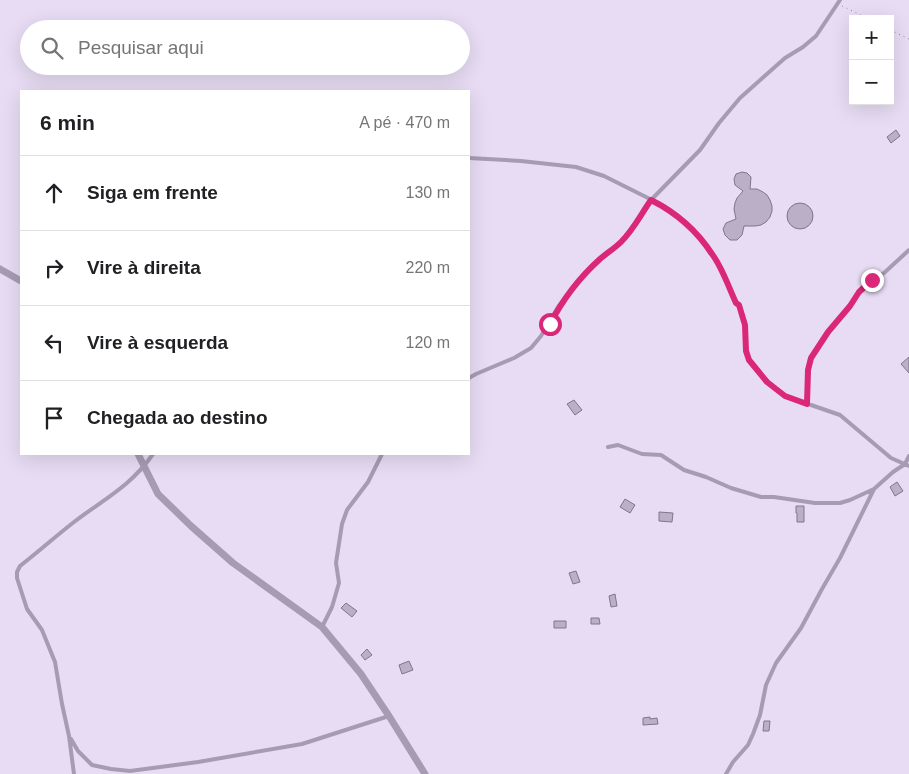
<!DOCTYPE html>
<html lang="pt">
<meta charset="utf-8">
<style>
:root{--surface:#fff;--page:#f6f6f6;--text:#202124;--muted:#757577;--line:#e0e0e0}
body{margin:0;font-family:Arial,sans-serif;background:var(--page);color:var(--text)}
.controls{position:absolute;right:15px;top:15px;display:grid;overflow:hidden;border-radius:0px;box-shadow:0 5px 20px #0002}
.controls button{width:45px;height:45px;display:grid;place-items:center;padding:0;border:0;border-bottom:1px solid var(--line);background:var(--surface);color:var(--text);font:25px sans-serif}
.stop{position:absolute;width:15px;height:15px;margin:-11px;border:4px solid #db2777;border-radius:50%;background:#fff}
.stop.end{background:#db2777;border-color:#fff;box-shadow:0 1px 5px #0008}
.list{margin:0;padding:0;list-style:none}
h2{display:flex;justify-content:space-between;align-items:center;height:65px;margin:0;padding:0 20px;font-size:21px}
h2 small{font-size:16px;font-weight:400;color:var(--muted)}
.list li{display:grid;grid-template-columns:32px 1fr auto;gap:15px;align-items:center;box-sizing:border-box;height:75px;padding:0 20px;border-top:1px solid var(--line)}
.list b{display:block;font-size:19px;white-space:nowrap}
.list em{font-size:16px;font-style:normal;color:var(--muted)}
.icon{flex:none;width:28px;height:28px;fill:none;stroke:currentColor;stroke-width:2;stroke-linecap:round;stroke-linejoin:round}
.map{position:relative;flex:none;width:909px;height:774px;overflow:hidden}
.search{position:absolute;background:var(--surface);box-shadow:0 5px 20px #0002;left:20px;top:20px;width:450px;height:55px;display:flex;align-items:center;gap:12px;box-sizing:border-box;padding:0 18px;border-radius:28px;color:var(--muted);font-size:19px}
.panel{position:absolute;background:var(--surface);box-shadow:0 5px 20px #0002;left:20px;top:90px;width:450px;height:365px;border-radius:0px}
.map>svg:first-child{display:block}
.building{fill:#baafc6;stroke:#80768b}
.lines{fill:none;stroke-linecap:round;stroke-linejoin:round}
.path{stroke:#928a9b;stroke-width:1;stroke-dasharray:1 4;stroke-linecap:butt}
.service{stroke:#a79bb4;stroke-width:4}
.minor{stroke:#a79bb4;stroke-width:7}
.route{stroke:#db2777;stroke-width:6}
</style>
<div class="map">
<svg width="909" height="774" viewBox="0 0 909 774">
<rect width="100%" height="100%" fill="#e7dcf3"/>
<!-- building -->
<path class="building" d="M896 130 900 136 891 143 887 137Z
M742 172 747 173 751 177 750 189H757L763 192 767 195 770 200 772 206V211L770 217 766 222 761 225 755 226H744L742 235 737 240H730L725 235 723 229 726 223 736 219 734 209 735 203 737 198 743 191 735 185 734 179 736 174Z
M787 216a13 13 0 1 1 26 0a13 13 0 1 1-26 0Z
M909 357V373L901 364Z
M574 400 582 410 575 415 567 404Z
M897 482 903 491 895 496 890 487Z
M625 499 635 505 630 513 620 507Z
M796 506H804V522H797V513H796Z
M659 512 673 513 672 522 659 521Z
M576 571 580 582 573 584 569 573Z
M615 594 617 606 611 607 609 596Z
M346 603 357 611 352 617 341 608Z
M591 618H599L600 624H591Z
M554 621H566V628H554Z
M367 649 372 655 365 660 361 655Z
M409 661 413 670 402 674 399 665Z
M650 717V719L657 718 658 724 643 725V718Z
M764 721H770L769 731H763Z"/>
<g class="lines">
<!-- path -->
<path class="path" d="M842 6 869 19
M890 30 909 39"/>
<!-- service -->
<path class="service" d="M469 158 521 161 576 167 604 176 664 206C682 218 699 235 712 253 721 266 730 289 736 303L739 305 745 325 746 351 749 360 767 381 785 396 840 415 891 458 909 466
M469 378 476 374 514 358 531 348 541 336 558 307 572 289 585 274 601 258 620 243 631 231 641 217 651 200 700 150 719 123 740 98 785 58 803 47 816 36 840 0
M807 404 808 369 811 358 828 333 850 306 859 292 872 280 884 273 909 250
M608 447 618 445 642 454 661 455 684 470 706 477 731 488 761 497H774L815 503H840L850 500 874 489
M322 627 332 607 339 583 336 563 342 524 347 510 368 482 382 454
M71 739 78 751 92 765 111 769 130 771 198 762 302 744 389 716
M74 774 69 736 62 704 55 662 42 630 27 609 17 578V572L20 566C38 552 56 536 74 522 104 499 131 486 153 454
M726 774 733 762 748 745 753 734 760 715 766 685 776 663 801 628 822 589 840 558 874 489 893 472 905 464 909 456"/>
<!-- minor -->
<path class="minor" d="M0 269 21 281
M138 454 158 494 191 526 233 563 322 627 361 674 389 716 425 774"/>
</g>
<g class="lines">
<!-- route -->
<path class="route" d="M550 324C563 299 580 277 600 259 607 253 615 248 621 242 634 229 641 214 651 200 675 212 697 231 712 254 722 267 729 288 736 303L739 305 745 325 746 351 749 360 767 382 785 396 807 404 808 370 811 358 828 332 850 306 859 292 872 280"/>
</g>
</svg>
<div class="controls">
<button>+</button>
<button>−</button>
</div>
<div class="stop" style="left:550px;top:324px"></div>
<div class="stop end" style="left:872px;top:280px"></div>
<div class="search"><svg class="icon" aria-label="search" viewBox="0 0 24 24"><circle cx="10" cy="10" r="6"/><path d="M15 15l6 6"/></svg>Pesquisar aqui</div>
<section class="panel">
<h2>6 min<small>A pé · 470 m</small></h2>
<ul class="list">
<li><svg class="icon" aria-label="ahead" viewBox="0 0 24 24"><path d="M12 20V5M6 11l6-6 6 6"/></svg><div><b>Siga em frente</b></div><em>130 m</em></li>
<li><svg class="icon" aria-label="right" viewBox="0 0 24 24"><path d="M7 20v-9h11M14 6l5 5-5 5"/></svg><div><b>Vire à direita</b></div><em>220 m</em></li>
<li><svg class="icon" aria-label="left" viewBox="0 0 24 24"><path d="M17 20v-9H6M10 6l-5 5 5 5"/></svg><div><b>Vire à esquerda</b></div><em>120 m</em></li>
<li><svg class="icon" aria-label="arrive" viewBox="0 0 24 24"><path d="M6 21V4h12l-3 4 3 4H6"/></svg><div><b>Chegada ao destino</b></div></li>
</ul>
</section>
</div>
